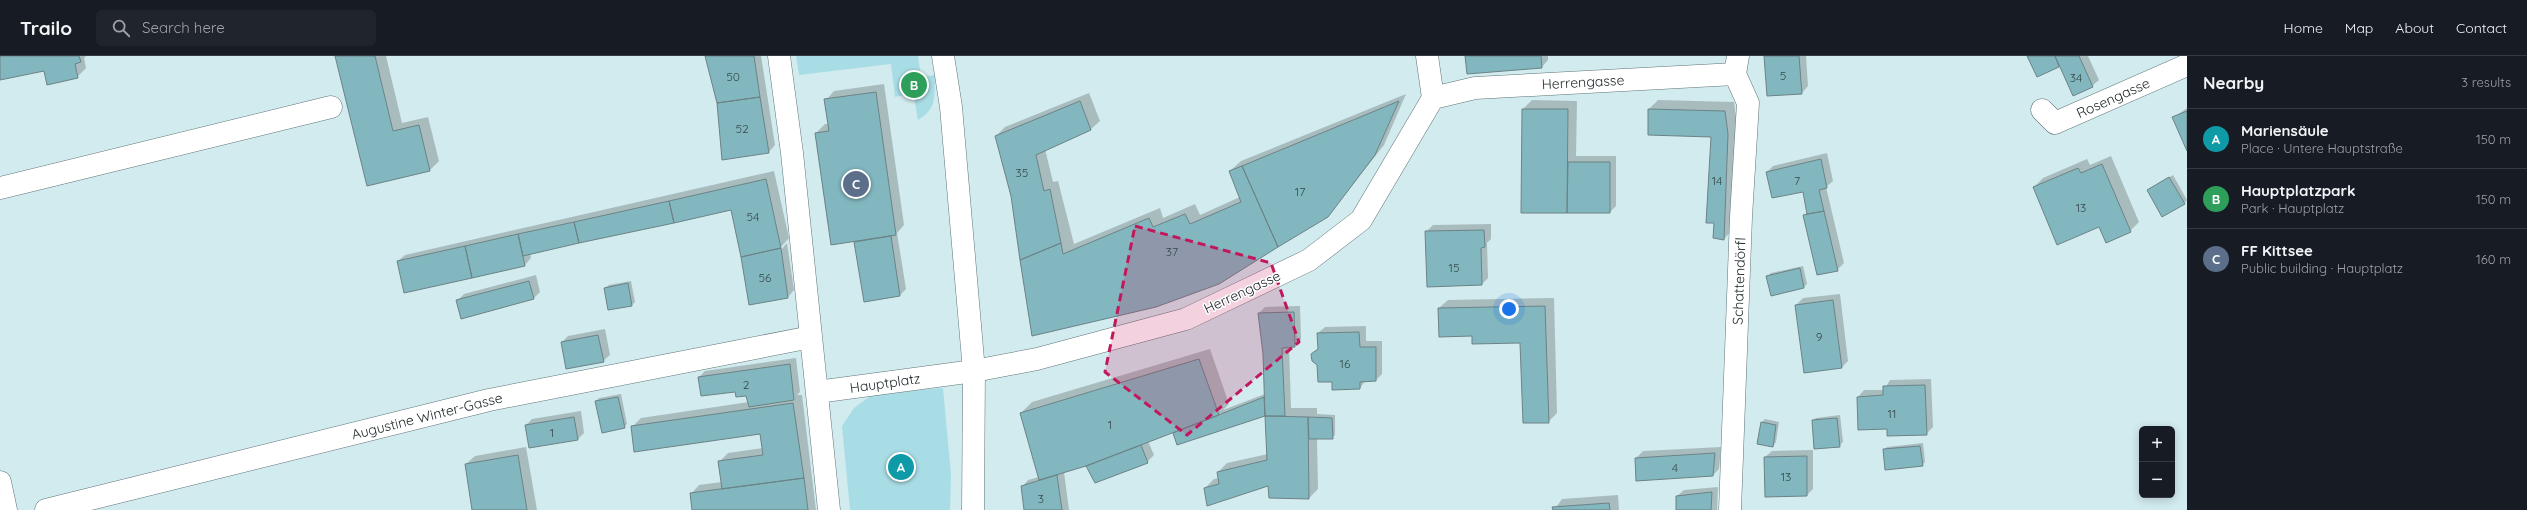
<!DOCTYPE html>
<meta charset="utf-8">
<style>
:root{--surface:#171b24;--page:#20242c;--text:#f1f3f6;--muted:#9ea1a6;--line:#363941;--accent:#ad6b37}
body{margin:0;font-family:Quicksand,sans-serif;background:var(--page);color:var(--text)}
.controls{position:absolute;right:12px;bottom:12px;display:grid;overflow:hidden;border-radius:6px;box-shadow:0 2px 10px #0003}
.controls button{width:36px;height:36px;display:grid;place-items:center;padding:0;border:0;border-bottom:1px solid var(--line);background:var(--surface);color:var(--text);font:20px sans-serif}
.you{position:absolute;left:1509px;top:253px;width:14px;height:14px;margin:-10px;border:3px solid #fff;border-radius:50%;background:#1a73e8;box-shadow:0 0 0 6px #1a73e833}
.badge{display:grid;place-items:center;width:26px;height:26px;border-radius:50%;background:var(--accent);color:#fff;font-size:13px;font-weight:700}
.pin{position:absolute;translate:-50% -50%;border:2px solid #fff;box-shadow:0 1px 4px #0006}
.list{margin:0;padding:0;list-style:none}
h2{display:flex;justify-content:space-between;align-items:center;height:52px;margin:0;padding:0 16px;font-size:17px}
h2 small{font-size:13px;font-weight:400;color:var(--muted)}
.list li{display:grid;grid-template-columns:26px 1fr auto;gap:12px;align-items:center;box-sizing:border-box;height:60px;padding:0 16px;border-top:1px solid var(--line)}
.list b{display:block;font-size:15px;white-space:nowrap}
.list p{margin:0;font-size:13px;white-space:nowrap;color:var(--muted)}
.list em{font-size:13px;font-style:normal;color:var(--muted)}
.icon{flex:none;width:22px;height:22px;fill:none;stroke:currentColor;stroke-width:2;stroke-linecap:round;stroke-linejoin:round}
.map{position:relative;flex:none;width:2187px;height:454px;overflow:hidden}
header{display:flex;align-items:center;gap:24px;box-sizing:border-box;height:56px;padding:0 20px;background:var(--surface);border-bottom:1px solid var(--line)}
header strong{font-size:19px}
nav{display:flex;gap:22px;margin-inline-start:auto;font-size:14px}
.search{width:280px;height:36px;background:var(--page);display:flex;align-items:center;gap:10px;box-sizing:border-box;padding:0 14px;border-radius:6px;color:var(--muted);font-size:15px}
main{display:flex}
aside{flex:1;background:var(--surface)}
.map>svg:first-child{display:block}
.green{fill:#a9dde5}
.shadow{fill:#0003}
.building{fill:#82b7bf;stroke:#6c8386}
.lines{fill:none;stroke-linecap:round;stroke-linejoin:round}
.street-casing{stroke:#5f7578;stroke-width:23}
.secondary-casing{stroke:#5f7578;stroke-width:23}
.street{stroke:#fff;stroke-width:22}
.secondary{stroke:#fff;stroke-width:22}
.marked{fill:#c2185b;fill-opacity:0.2;stroke:#c2185b;stroke-width:3;stroke-dasharray:8 5;stroke-linejoin:round}
.labels{text-anchor:middle;dominant-baseline:central;stroke-width:3;stroke-linejoin:round;paint-order:stroke}
.number-label{font-size:12px;fill:#364a4d}
.street-label{font-size:14px;fill:#1c2527;stroke:#fff}
</style>
<header>
<strong>Trailo</strong>
<div class="search"><svg class="icon" aria-label="search" viewBox="0 0 24 24"><circle cx="10" cy="10" r="6"/><path d="M15 15l6 6"/></svg>Search here</div>
<nav><a>Home</a><a>Map</a><a>About</a><a>Contact</a></nav>
</header>
<main>
<div class="map">
<svg width="2187" height="454" viewBox="0 0 2187 454">
<rect width="100%" height="100%" fill="#d2ebee"/>
<!-- green -->
<path class="green" d="M796 0H918L921 21 935 19C934 40 938 52 918 64L913 37 895 41 891 8 799 19Z
M943 332 951 418 950 454H850L842 370 854 352 873 338Z"/>
<!-- shadow -->
<path class="shadow" d="M0 0H86L84 2 86 12 77 21 45 14 0 23Z
M336 0H386L402 67 428 61 439 105 430 114 368 129Z
M706 0H761L775 89 769 96 723 103 718 47Z
M1466 0H1548V4L1542 11Z
M1765 0H1806L1808 30 1802 37Z
M2028 0H2088L2099 24 2092 30 2060 9 2037 20Z
M884 28 904 169 897 177 906 233 900 239 855 186 857 184 816 77 825 68H829L826 44 834 35Z
M1089 37 1100 65 1091 73 1045 93 1053 126 1058 125 1074 188 1160 152 1163 162 1195 148 1200 159 1240 141 1230 115 1241 105 1406 38 1384 89 1328 160 1033 279 1012 139 996 80 1005 71Z
M1532 44 1577 45 1576 100H1616V150L1610 156H1522L1523 53Z
M1658 44 1734 46 1737 69 1732 174 1724 183 1715 166 1712 80 1649 53Z
M2187 52V93L2173 62Z
M1827 97 1833 125 1826 131 1844 207 1837 214 1804 159 1808 156 1803 134 1767 116 1773 110Z
M2111 100 2139 166 2130 175 2100 170 2034 131 2043 122 2087 103 2090 109Z
M774 115 789 182 780 192V195L787 187 794 234 788 241 742 202 731 153 530 197 531 202 525 209 405 235 398 205 405 199Z
M2173 119 2187 144 2184 148 2148 134Z
M1491 168V183L1487 187 1488 222 1482 228 1426 176 1433 169Z
M1803 210 1807 228 1804 231 1768 220 1771 217Z
M536 219 540 236 534 242 457 245 464 238Z
M631 225 635 246 632 249 605 232 609 229Z
M1840 238 1848 305 1842 311 1796 249 1803 242Z
M1554 242 1557 357 1548 366 1521 286 1474 279 1439 252 1448 244Z
M1300 250 1301 283 1295 290H1289L1291 352H1317V358L1335 359V379L1332 382H1317L1318 433 1309 442 1269 428 1205 432 1214 423 1219 422 1218 416 1227 407 1268 398 1266 359 1178 388 1173 376 1148 385 1154 399 1147 406 1096 426 1086 409 1064 416 1069 454H1025L1022 431 1028 424 1039 421 1021 357 1032 346 1210 293 1229 348 1223 354 1265 338 1264 297 1259 257 1265 251Z
M1366 270V285H1382V318L1376 324H1366L1360 332 1333 333 1332 325 1319 292 1318 277 1325 271Z
M605 273 610 299 603 305 562 286 568 280Z
M796 302 800 336 797 339H802L816 454H693L691 438 699 429 722 426 719 406 728 397 763 392 760 377 632 371 641 362 749 346 747 338 699 321 705 315Z
M1931 323 1933 371 1926 378 1887 372 1858 341 1864 334H1884L1890 324Z
M621 338 627 368 624 371 596 345 599 342Z
M581 355 584 377 578 383 530 391 526 369 532 363Z
M1840 359 1843 386 1839 390 1813 365 1816 362Z
M1765 363 1779 366 1776 386 1773 390 1762 366Z
M1923 387 1925 406 1922 409 1884 394 1887 391Z
M526 391 537 454H473L466 408 475 400Z
M1721 391 1719 413 1713 419 1636 402 1643 395Z
M1813 394V433L1807 439 1765 401 1772 395Z
M1718 431 1717 454H1677V440L1684 434Z
M1618 439 1619 454H1554L1562 443Z"/>
<!-- building -->
<path class="building" d="M0 0H79L81 6 75 8 78 22 47 29 44 15 0 24Z
M335 0H375L393 75 419 69 430 115 367 130Z
M705 0H754L760 41 717 47Z
M1465 0H1541L1542 12 1467 18Z
M1764 0H1799L1802 38 1767 40Z
M2027 0H2055L2059 11 2037 21Z
M2055 0H2079L2093 31 2073 40Z
M876 36 896 179 831 189 815 77 829 75 824 43Z
M760 41 769 97 722 104 717 47Z
M1080 45 1091 74 1036 99 1044 135 1050 133 1061 187 1020 204 1011 140 995 80Z
M1399 45 1375 99 1328 161 1278 191 1242 110Z
M1522 53H1568L1567 157H1521Z
M1648 53 1725 55 1728 78 1724 184 1713 182 1714 167H1706L1711 81 1648 79Z
M2187 55V95L2172 61Z
M1821 103 1827 132 1819 134 1824 155 1807 158 1803 136 1772 142 1766 116Z
M1568 106H1610V157H1567Z
M2102 108 2131 176 2106 187 2099 171 2057 189 2033 131 2078 112 2081 117Z
M1242 110 1278 191 1219 228 1156 251 1032 280 1020 204 1061 187 1063 198 1149 162 1153 171 1185 158 1190 168 1241 146 1229 115Z
M2169 121 2185 148 2162 161 2147 134Z
M766 123 781 192 741 201 731 154 674 167 669 145Z
M669 145 674 167 579 187 574 166Z
M1824 155 1838 215 1817 219 1803 159Z
M574 166 579 187 523 200 518 178Z
M1484 174 1485 191 1481 192 1482 229 1427 231 1425 175Z
M518 178 525 210 472 222 465 190Z
M891 180 900 240 864 246 854 186Z
M465 190 472 222 404 237 397 205Z
M781 192 788 242 749 249 741 201Z
M1800 212 1804 232 1771 240 1766 220Z
M529 225 534 243 461 263 456 244Z
M628 227 632 250 608 254 604 232Z
M1833 244 1842 312 1804 317 1795 249Z
M1545 250 1549 367H1523L1520 287 1472 288V280L1439 281 1438 252Z
M1294 256 1295 291 1282 292 1285 360H1265L1263 298 1258 257Z
M1359 276 1360 291H1376V325L1360 326V333L1332 334V326H1318L1317 309 1312 305 1311 298 1318 293 1317 277Z
M598 279 604 306 566 313 561 286Z
M1199 303 1219 359 1086 410 1039 424 1020 357Z
M790 308 794 344 749 351 746 340 736 341 735 336 701 340 698 321Z
M1925 329 1927 379 1887 380V373L1858 374 1857 341 1883 339V330Z
M618 341 625 372 602 377 595 345Z
M1264 341 1265 360 1177 389 1173 377Z
M793 347 804 422 722 433 718 405 763 399 760 378 634 396 631 370Z
M1265 360 1308 361 1309 443 1269 442 1268 430 1207 450 1204 432 1219 428 1217 416 1267 404Z
M574 361 578 384 529 392 525 369Z
M1308 361 1332 362 1333 383H1309Z
M1837 362 1840 391 1814 393 1812 364Z
M1761 366 1776 369 1773 391 1757 388Z
M1141 389 1148 407 1095 427 1086 410Z
M1920 390 1923 410 1885 414 1883 393Z
M1715 397 1713 420 1636 425 1635 402Z
M518 399 527 454H472L465 408Z
M1807 400V440L1765 441 1764 401Z
M1057 419 1062 454H1024L1021 430Z
M804 422 808 454H692L690 437Z
M1712 436 1711 454H1676V440Z
M1609 447 1610 454H1553L1552 451Z"/>
<g class="lines">
<defs>
<path id="street" d="M779 0 792 97 829 454
M1427 0 1433 42
M2042 54 2055 67 2187 9
M0 132 331 51
M817 336 974 315 1037 303 1186 263 1309 204 1361 164 1433 42 1475 32 1735 18
M0 426 6 454
M46 454 489 344 811 281
M1730 454 1741 161 1748 47 1735 18 1738 0"/>
<path id="secondary" d="M943 0 951 51 974 315 973 454"/>
</defs>
<!-- street casing -->
<use href="#street" class="street-casing"/>
<!-- secondary casing -->
<use href="#secondary" class="secondary-casing"/>
<!-- street -->
<use href="#street" class="street"/>
<!-- secondary -->
<use href="#secondary" class="secondary"/>
</g>
<!-- marked area -->
<path class="marked" d="M1135 170 1271 207 1299 286 1187 379 1105 316Z"/>
<g class="labels">
<!-- number labels -->
<g class="number-label">
<text x="1783" y="19">5</text>
<text x="733" y="20">50</text>
<text x="2076" y="21">34</text>
<text x="742" y="72">52</text>
<text x="1022" y="116">35</text>
<text x="1717" y="124">14</text>
<text x="1797" y="124">7</text>
<text x="1300" y="135">17</text>
<text x="2081" y="151">13</text>
<text x="753" y="160">54</text>
<text x="1172" y="195">37</text>
<text x="1454" y="211">15</text>
<text x="765" y="221">56</text>
<text x="1819" y="280">9</text>
<text x="1345" y="307">16</text>
<text x="746" y="328">2</text>
<text x="1892" y="357">11</text>
<text x="1110" y="368">1</text>
<text x="552" y="376">1</text>
<text x="1675" y="411">4</text>
<text x="1786" y="420">13</text>
<text x="1041" y="442">3</text>
</g>
<!-- street labels -->
<g class="street-label">
<text transform="translate(1583 26) rotate(-3)">Herrengasse</text>
<text transform="translate(2113 42) rotate(-24)">Rosengasse</text>
<text transform="translate(1739 225) rotate(-88)">Schattendörfl</text>
<text transform="translate(1242 236) rotate(-25)">Herrengasse</text>
<text transform="translate(885 327) rotate(-8)">Hauptplatz</text>
<text transform="translate(427 360) rotate(-14)">Augustine Winter-Gasse</text>
</g>
</g>
</svg>
<div class="controls">
<button>+</button>
<button>−</button>
</div>
<div class="you"></div>
<div class="pin badge" style="left:901px;top:411px;background:#0f9aa8">A</div>
<div class="pin badge" style="left:914px;top:29px;background:#2e9e5b">B</div>
<div class="pin badge" style="left:856px;top:128px;background:#5c6f8a">C</div>
</div>
<aside>
<h2>Nearby<small>3 results</small></h2>
<ul class="list">
<li><span class="badge" style="background:#0f9aa8">A</span><div><b>Mariensäule</b><p>Place · Untere Hauptstraße</p></div><em>150 m</em></li>
<li><span class="badge" style="background:#2e9e5b">B</span><div><b>Hauptplatzpark</b><p>Park · Hauptplatz</p></div><em>150 m</em></li>
<li><span class="badge" style="background:#5c6f8a">C</span><div><b>FF Kittsee</b><p>Public building · Hauptplatz</p></div><em>160 m</em></li>
</ul>
</aside>
</main>
